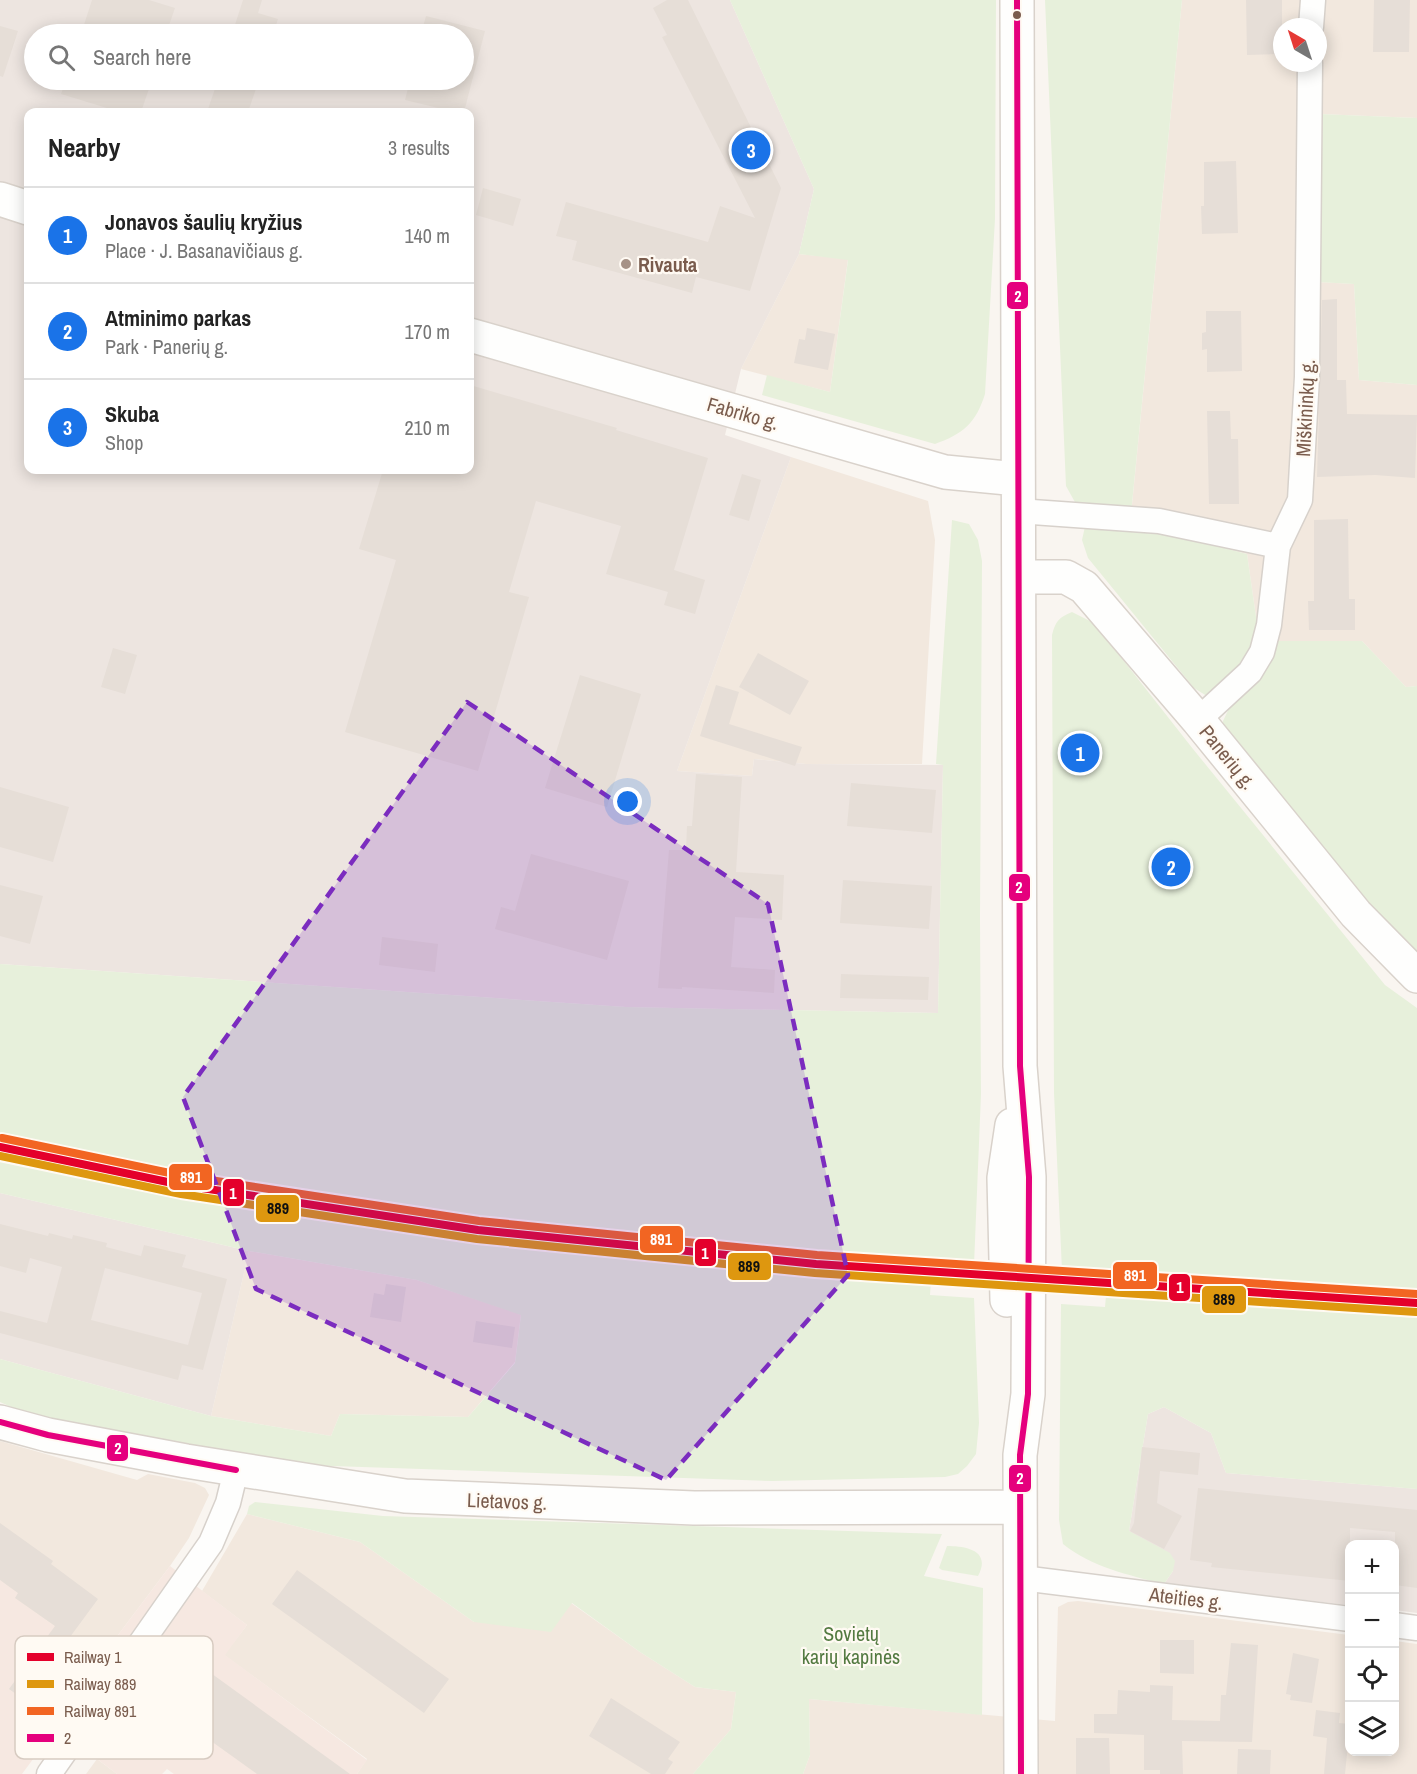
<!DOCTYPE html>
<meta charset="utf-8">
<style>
:root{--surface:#fff;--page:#f2f2f2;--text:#222;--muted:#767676;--line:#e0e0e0;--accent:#1a73e8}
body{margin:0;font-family:"Archivo Narrow",sans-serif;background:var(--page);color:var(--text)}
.controls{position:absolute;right:18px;bottom:18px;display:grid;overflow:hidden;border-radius:12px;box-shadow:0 3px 15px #0003}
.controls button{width:54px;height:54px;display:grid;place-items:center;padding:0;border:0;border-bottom:2px solid var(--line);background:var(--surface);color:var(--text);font:30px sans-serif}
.compass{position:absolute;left:1273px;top:18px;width:54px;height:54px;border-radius:50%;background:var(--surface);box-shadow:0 3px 15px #0003;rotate:321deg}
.you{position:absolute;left:628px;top:802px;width:21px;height:21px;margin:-15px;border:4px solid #fff;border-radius:50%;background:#1a73e8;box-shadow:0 0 0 9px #1a73e833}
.badge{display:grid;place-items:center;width:39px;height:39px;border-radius:50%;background:var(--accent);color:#fff;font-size:20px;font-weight:700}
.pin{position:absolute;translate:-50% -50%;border:3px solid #fff;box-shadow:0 2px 6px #0006}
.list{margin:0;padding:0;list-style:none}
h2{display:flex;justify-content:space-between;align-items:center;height:78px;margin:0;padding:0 24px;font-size:26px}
h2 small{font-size:20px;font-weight:400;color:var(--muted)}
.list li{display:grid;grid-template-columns:39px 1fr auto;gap:18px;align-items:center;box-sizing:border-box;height:96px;padding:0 24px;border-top:2px solid var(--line)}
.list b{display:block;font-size:22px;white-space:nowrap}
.list p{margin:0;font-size:20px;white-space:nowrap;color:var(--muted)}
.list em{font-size:20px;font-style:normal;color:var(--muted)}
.icon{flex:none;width:33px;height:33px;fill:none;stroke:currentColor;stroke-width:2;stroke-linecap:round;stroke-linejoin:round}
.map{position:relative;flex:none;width:1417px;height:1774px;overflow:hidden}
.search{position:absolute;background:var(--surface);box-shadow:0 3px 15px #0003;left:24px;top:24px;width:450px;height:66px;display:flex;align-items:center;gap:15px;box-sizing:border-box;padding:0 21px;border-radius:33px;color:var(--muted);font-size:22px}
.panel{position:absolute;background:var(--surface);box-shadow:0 3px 15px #0003;left:24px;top:108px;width:450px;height:366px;border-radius:12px}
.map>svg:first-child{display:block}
.residential{fill:#f2e8de;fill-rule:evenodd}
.commercial{fill:#f6e8e1}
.industrial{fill:#ede5e0;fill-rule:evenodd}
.green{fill:#e7f0db}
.building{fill:#e6ded7;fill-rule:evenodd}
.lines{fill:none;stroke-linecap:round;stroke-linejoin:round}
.street-casing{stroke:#d7d1cb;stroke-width:27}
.secondary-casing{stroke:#d9d2cb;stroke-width:36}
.street{stroke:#fefefd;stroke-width:24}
.secondary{stroke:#fefefd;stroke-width:33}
.bus-1-casing{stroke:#fffaf3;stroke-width:10}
.bus-1{stroke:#e5007d;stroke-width:6}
.rail-1-casing{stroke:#fffaf3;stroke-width:12}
.rail-2-casing{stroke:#fffaf3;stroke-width:12}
.rail-3-casing{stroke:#fffaf3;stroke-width:12}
.rail-1{stroke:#e4002b;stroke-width:8}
.rail-2{stroke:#de970f;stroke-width:8}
.rail-3{stroke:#f26522;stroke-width:8}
.marked{fill:#7b2cbf;fill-opacity:0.2;stroke:#7b2cbf;stroke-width:4.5;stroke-dasharray:12 8;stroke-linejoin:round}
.bus-dot{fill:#7a5c4d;stroke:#fffaf3;stroke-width:2}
.poi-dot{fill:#a69286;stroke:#fffaf3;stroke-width:2}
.labels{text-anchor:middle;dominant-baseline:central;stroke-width:4.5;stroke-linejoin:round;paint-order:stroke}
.poi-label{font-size:20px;font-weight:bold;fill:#7a5c4d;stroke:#fffaf3;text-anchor:start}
.street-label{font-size:20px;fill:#7a5c4d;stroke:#fffaf3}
.park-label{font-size:20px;fill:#537a41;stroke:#fffaf3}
.key{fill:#fffaf3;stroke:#d7cbc1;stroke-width:1.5}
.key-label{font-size:16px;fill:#7a5c4d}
.line-badge{stroke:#fffaf3;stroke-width:2}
.badge-label{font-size:16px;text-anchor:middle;font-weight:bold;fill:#fff}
.pale-badge-label{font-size:16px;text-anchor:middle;font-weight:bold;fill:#111}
</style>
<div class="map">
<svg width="1417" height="1774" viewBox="0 0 1417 1774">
<rect width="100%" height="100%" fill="#f9f5f0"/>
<!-- residential -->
<path class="residential" d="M1182 0H1417V118L1320 114 1317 282 1354 284 1359 380 1417 385V686L1406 687 1362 641H1278L1257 624 1247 554 1130 525ZM1282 27H1318V63H1282Z
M799 254 848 259 830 392 741 369Z
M791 457 928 501 935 540 922 764H806L754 759 752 776 677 771Z
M249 1251 417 1280 521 1314 515 1362 468 1417 340 1414 331 1436 211 1416Z
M0 1441 137 1480 148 1474 195 1483 205 1488 209 1495 189 1538 170 1566 100 1659 15 1598 0 1580Z
M247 1514 360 1542 474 1622 571 1603 640 1652 695 1687 736 1692 731 1729 693 1774H357L367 1759 224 1655 247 1625 202 1591Z
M1078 1601 1349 1635 1350 1752H1394L1395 1641 1417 1644V1774H803L810 1755 809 1699 1055 1721 1058 1607 1068 1602Z
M97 1759 117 1774H86Z"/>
<!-- commercial -->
<path class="commercial" d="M170 1566 247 1625 225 1655 367 1760 357 1774H174L167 1769 162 1774H117L56 1728 22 1774H0V1580L18 1593 16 1598 100 1659Z"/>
<!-- industrial -->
<path class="industrial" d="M0 0H730L814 189 799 254 741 369 725 435 791 457 677 771 752 776 754 759 806 764 943 765 938 1013 626 1007 0 964ZM34 34H464V80H34ZM28 112H470V470H28Z
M0 1193 249 1251 211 1416 0 1359Z
M1164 1407 1211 1433 1226 1473 1417 1489V1613L1395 1610 1394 1544H1350L1349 1605 1164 1584 1173 1571 1129 1531 1148 1414Z"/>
<!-- green -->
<path class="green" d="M730 0H996L995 219 985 394C976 423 963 434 935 444L762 395 767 375 830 392 848 260 799 254 814 189Z
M1045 0H1182L1130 524 1247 554 1257 624 1278 641H1362L1406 687 1417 686V965L1222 734 1223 721 1232 702 1210 698 1194 688 1088 558 1082 540 1086 522 1066 486Z
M1319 114 1417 118V385L1359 380 1354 284 1317 282Z
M952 520 969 524 978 540 982 561 980 918 981 1094 974 1265 718 1249 522 1227 265 1192 0 1141V964L626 1007 938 1013 943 765 936 764Z
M1072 612 1094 623 1193 749 1385 985 1417 1008V1294L1062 1271 1054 1093 1052 635C1055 622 1059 617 1072 612Z
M0 1160 237 1207 537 1247 931 1280 930 1295 974 1298 979 1423 976 1454 967 1466 958 1474 945 1477 772 1481 303 1465 29 1415 0 1402V1359L211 1416 331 1436 340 1414 468 1417 515 1363 521 1315 417 1280 249 1251 0 1193Z
M1106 1296 1417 1318V1489L1226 1473 1211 1433 1164 1407 1148 1414 1129 1531 1170 1553 1175 1561 1173 1571 1164 1584C1128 1575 1092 1567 1063 1544L1059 1520 1061 1304 1105 1307Z
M255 1502 383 1516 942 1534 924 1576 983 1588 982 1715 809 1699 810 1755 803 1774H693L731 1729 736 1692 695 1687 640 1652 572 1603 551 1632 474 1622 360 1542 247 1514 249 1506Z
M947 1546C965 1546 992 1550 978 1576L942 1570 939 1568Z"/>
<!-- building -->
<path class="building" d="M92 0H149L175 8 166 34H81Z
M243 0H262L258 13 278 19 273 34H232Z
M667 0H688L781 188 750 291 696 277 692 293 572 260 577 241 556 236 566 202 708 242 720 206 755 218 662 37 667 35 653 8Z
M1246 0H1282V54L1247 55Z
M1374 0H1410L1409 52H1373Z
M426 16 485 31 464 112H455L405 100 410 80H464V34H421Z
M0 26 18 31 3 77 0 76Z
M66 80H152L141 112H120L61 94Z
M218 80H259L248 112H207Z
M1236 161 1238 233 1202 234 1201 206H1204V162Z
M483 188 521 199 513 226 476 215Z
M1337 299V380H1346L1347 414 1417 415 1415 478 1375 475 1317 477 1322 300Z
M1206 311H1241L1242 371 1207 372V349L1202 350V333L1206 332Z
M807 328 835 334 828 370 794 363 799 339 805 340Z
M470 385 617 428 616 430 708 458 674 570 705 580 695 614 664 605 668 592 606 574 621 526 536 501 509 592 529 597 478 771 345 732 396 560 359 549 383 470H470Z
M1207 411H1230L1231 439H1238L1239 504H1209Z
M742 474 761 480 749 521 729 515Z
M1348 519 1349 599H1355V630H1309L1308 601H1314V520Z
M113 648 137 655 125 694 101 687Z
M758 653 809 681 790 715 739 687Z
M580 675 641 694 607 807 545 788Z
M716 685 739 692 729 724 802 747 795 766 700 736Z
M696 774 742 777 736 872 784 875 782 920 735 917 731 967 775 970 774 993 682 987V989L658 988 669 850H686L687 826H692Z
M851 783 936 790 932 833 847 826Z
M0 787 69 807 53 862 0 847Z
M531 854 629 881 607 960 495 929 501 907 515 911Z
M843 880 932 886 929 929 840 923Z
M0 885 43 896 30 944 0 936Z
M382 937 438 944 435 972 379 965Z
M841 974 929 977 928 1000 840 998Z
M0 1224 48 1236 49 1233 72 1239 73 1235 107 1243 106 1247 141 1256 144 1245 186 1255 182 1267 227 1279 203 1370 182 1365 178 1380 0 1333V1311L47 1323 62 1267 30 1258 26 1273 0 1266ZM105 1268 202 1293 188 1345 91 1320Z
M386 1284 406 1287 401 1322 370 1317 374 1293 384 1295Z
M476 1321 515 1327 512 1348 473 1342Z
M1142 1447 1200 1453 1198 1475 1160 1471 1157 1503 1182 1516 1164 1549 1130 1531 1134 1523Z
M1198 1488 1417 1510V1588L1395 1585V1532L1350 1528V1581L1211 1567 1212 1563 1190 1560Z
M0 1523 53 1561 51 1564 98 1599 70 1637 95 1656 50 1718 9 1689 55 1626 15 1598 18 1593 0 1580Z
M297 1570 449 1679 424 1713 272 1604Z
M1160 1640H1194V1674L1160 1673Z
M1231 1643 1258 1645 1252 1742 1182 1741 1183 1774H1160V1770H1144V1735L1094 1733V1714H1117L1118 1690 1150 1692V1685L1173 1686 1172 1720 1220 1721 1221 1695H1226Z
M1293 1653 1319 1659 1312 1703 1290 1700 1291 1695 1286 1694Z
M190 1658 350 1774H257L158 1703Z
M611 1698 680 1742 668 1759 673 1762 665 1774H651L589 1736Z
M1316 1710 1340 1713 1339 1723 1350 1724 1345 1774H1324L1327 1738 1313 1736Z
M1076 1738H1109L1110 1774H1076Z
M1238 1749 1271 1750 1270 1774H1237Z"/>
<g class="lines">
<defs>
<path id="street" d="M1311 27 1313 0
M1018 511 1159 521 1278 546
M1198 720 1250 672 1262 652 1269 625 1278 546 1300 500 1307 377 1310 63
M1022 1578 1350 1619
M1394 1625 1417 1628
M49 1774 211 1543 228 1503 236 1470"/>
<path id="secondary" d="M1017 0 1020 1066 1029 1177 1028 1394 1020 1455 1021 1774
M0 199 28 208
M470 335 945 472 1018 479
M1019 577H1066L1084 587 1198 720 1356 914 1417 976
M1007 1300 1004 1178 1012 1125
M0 1422 48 1435 186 1461 405 1496 694 1508 1020 1507"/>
</defs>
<!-- street casing -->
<use href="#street" class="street-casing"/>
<!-- secondary casing -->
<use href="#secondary" class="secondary-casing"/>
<!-- street -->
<use href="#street" class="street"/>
<!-- secondary -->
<use href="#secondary" class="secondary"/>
<defs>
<path id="bus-1" d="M1017 0 1020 1066 1029 1177 1028 1394 1020 1455 1021 1774
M0 1422 48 1435 236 1470"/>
</defs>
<!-- bus-1 casing -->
<use href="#bus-1" class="bus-1-casing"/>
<!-- bus-1 -->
<use href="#bus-1" class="bus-1"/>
<defs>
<path id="rail-1" d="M0 1147 182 1185 478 1230 816 1264 1417 1303"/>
<path id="rail-2" d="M0 1156 181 1194 477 1239 815 1273 1416 1312"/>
<path id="rail-3" d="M2 1138 184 1176 479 1221 817 1255 1417 1294"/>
</defs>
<!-- rail-1 casing -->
<use href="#rail-1" class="rail-1-casing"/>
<!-- rail-2 casing -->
<use href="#rail-2" class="rail-2-casing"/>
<!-- rail-3 casing -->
<use href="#rail-3" class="rail-3-casing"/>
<!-- rail-1 -->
<use href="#rail-1" class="rail-1"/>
<!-- rail-2 -->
<use href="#rail-2" class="rail-2"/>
<!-- rail-3 -->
<use href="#rail-3" class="rail-3"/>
</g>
<!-- marked area -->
<path class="marked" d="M467 702 768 904 848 1275 666 1480 256 1289 183 1097Z"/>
<!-- markers -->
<circle class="bus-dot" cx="1017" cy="15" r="5"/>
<circle class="poi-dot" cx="626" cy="264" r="6"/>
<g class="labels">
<!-- poi labels -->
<g class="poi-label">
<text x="638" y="264">Rivauta</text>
</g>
<!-- street labels -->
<g class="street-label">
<text transform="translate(1305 408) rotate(-87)">Miškininkų g.</text>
<text transform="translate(743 413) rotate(16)">Fabriko g.</text>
<text transform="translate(1228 757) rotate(51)">Panerių g.</text>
<text transform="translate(507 1501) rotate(2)">Lietavos g.</text>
<text transform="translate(1186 1598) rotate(7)">Ateities g.</text>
</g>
<!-- park labels -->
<g class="park-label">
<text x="851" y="1633">Sovietų<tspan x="851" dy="23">karių kapinės</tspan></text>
</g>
</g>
<!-- legend -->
<rect x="15" y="1636" width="198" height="123" rx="9" class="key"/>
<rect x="27" y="1653" width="27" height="8" fill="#e4002b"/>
<rect x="27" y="1680" width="27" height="8" fill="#de970f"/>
<rect x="27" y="1707" width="27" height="8" fill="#f26522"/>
<rect x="27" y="1734" width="27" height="8" fill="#e5007d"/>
<g class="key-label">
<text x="64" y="1663">Railway 1</text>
<text x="64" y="1690">Railway 889</text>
<text x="64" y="1717">Railway 891</text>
<text x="64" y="1744">2</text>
</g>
<g class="line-badge">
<rect x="1006" y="281" width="23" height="29" rx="6" fill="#e5007d"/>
<rect x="1008" y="873" width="23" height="29" rx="6" fill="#e5007d"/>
<rect x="168" y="1163" width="45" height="28" rx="6" fill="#f26522"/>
<rect x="222" y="1178" width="23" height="29" rx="6" fill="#e4002b"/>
<rect x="255" y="1194" width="45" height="29" rx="6" fill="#de970f"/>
<rect x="639" y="1225" width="45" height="29" rx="6" fill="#f26522"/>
<rect x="694" y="1238" width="23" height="29" rx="6" fill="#e4002b"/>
<rect x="727" y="1252" width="45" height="29" rx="6" fill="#de970f"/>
<rect x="1112" y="1261" width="46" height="29" rx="6" fill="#f26522"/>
<rect x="1168" y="1273" width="23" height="29" rx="6" fill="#e4002b"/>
<rect x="1201" y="1285" width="46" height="29" rx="6" fill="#de970f"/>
<rect x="106" y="1434" width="23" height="28" rx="6" fill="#e5007d"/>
<rect x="1008" y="1464" width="24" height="29" rx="6" fill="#e5007d"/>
</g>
<g class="badge-label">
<text x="1018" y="302">2</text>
<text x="1019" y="893">2</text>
<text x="191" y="1183">891</text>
<text x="233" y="1199">1</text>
<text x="661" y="1245">891</text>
<text x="705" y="1259">1</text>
<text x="1135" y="1281">891</text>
<text x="1180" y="1293">1</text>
<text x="118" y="1454">2</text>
<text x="1020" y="1484">2</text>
</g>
<g class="pale-badge-label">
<text x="278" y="1214">889</text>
<text x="749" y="1272">889</text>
<text x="1224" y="1305">889</text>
</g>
</svg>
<div class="controls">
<button>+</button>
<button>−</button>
<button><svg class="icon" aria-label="locate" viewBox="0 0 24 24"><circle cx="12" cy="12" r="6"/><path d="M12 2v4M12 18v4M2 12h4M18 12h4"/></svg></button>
<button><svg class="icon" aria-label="layers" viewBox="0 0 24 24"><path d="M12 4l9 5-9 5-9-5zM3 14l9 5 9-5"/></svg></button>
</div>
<svg class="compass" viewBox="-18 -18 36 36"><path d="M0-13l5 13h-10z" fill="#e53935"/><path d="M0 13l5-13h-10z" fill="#767676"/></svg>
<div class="you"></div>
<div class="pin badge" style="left:1080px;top:753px">1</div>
<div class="pin badge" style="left:1171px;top:867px">2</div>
<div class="pin badge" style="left:751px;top:150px">3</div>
<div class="search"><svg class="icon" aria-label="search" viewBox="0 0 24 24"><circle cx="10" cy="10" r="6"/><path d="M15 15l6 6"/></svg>Search here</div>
<section class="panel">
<h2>Nearby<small>3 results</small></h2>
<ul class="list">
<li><span class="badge">1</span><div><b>Jonavos šaulių kryžius</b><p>Place · J. Basanavičiaus g.</p></div><em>140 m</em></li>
<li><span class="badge">2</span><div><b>Atminimo parkas</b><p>Park · Panerių g.</p></div><em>170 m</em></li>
<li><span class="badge">3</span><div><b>Skuba</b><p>Shop</p></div><em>210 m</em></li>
</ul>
</section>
</div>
